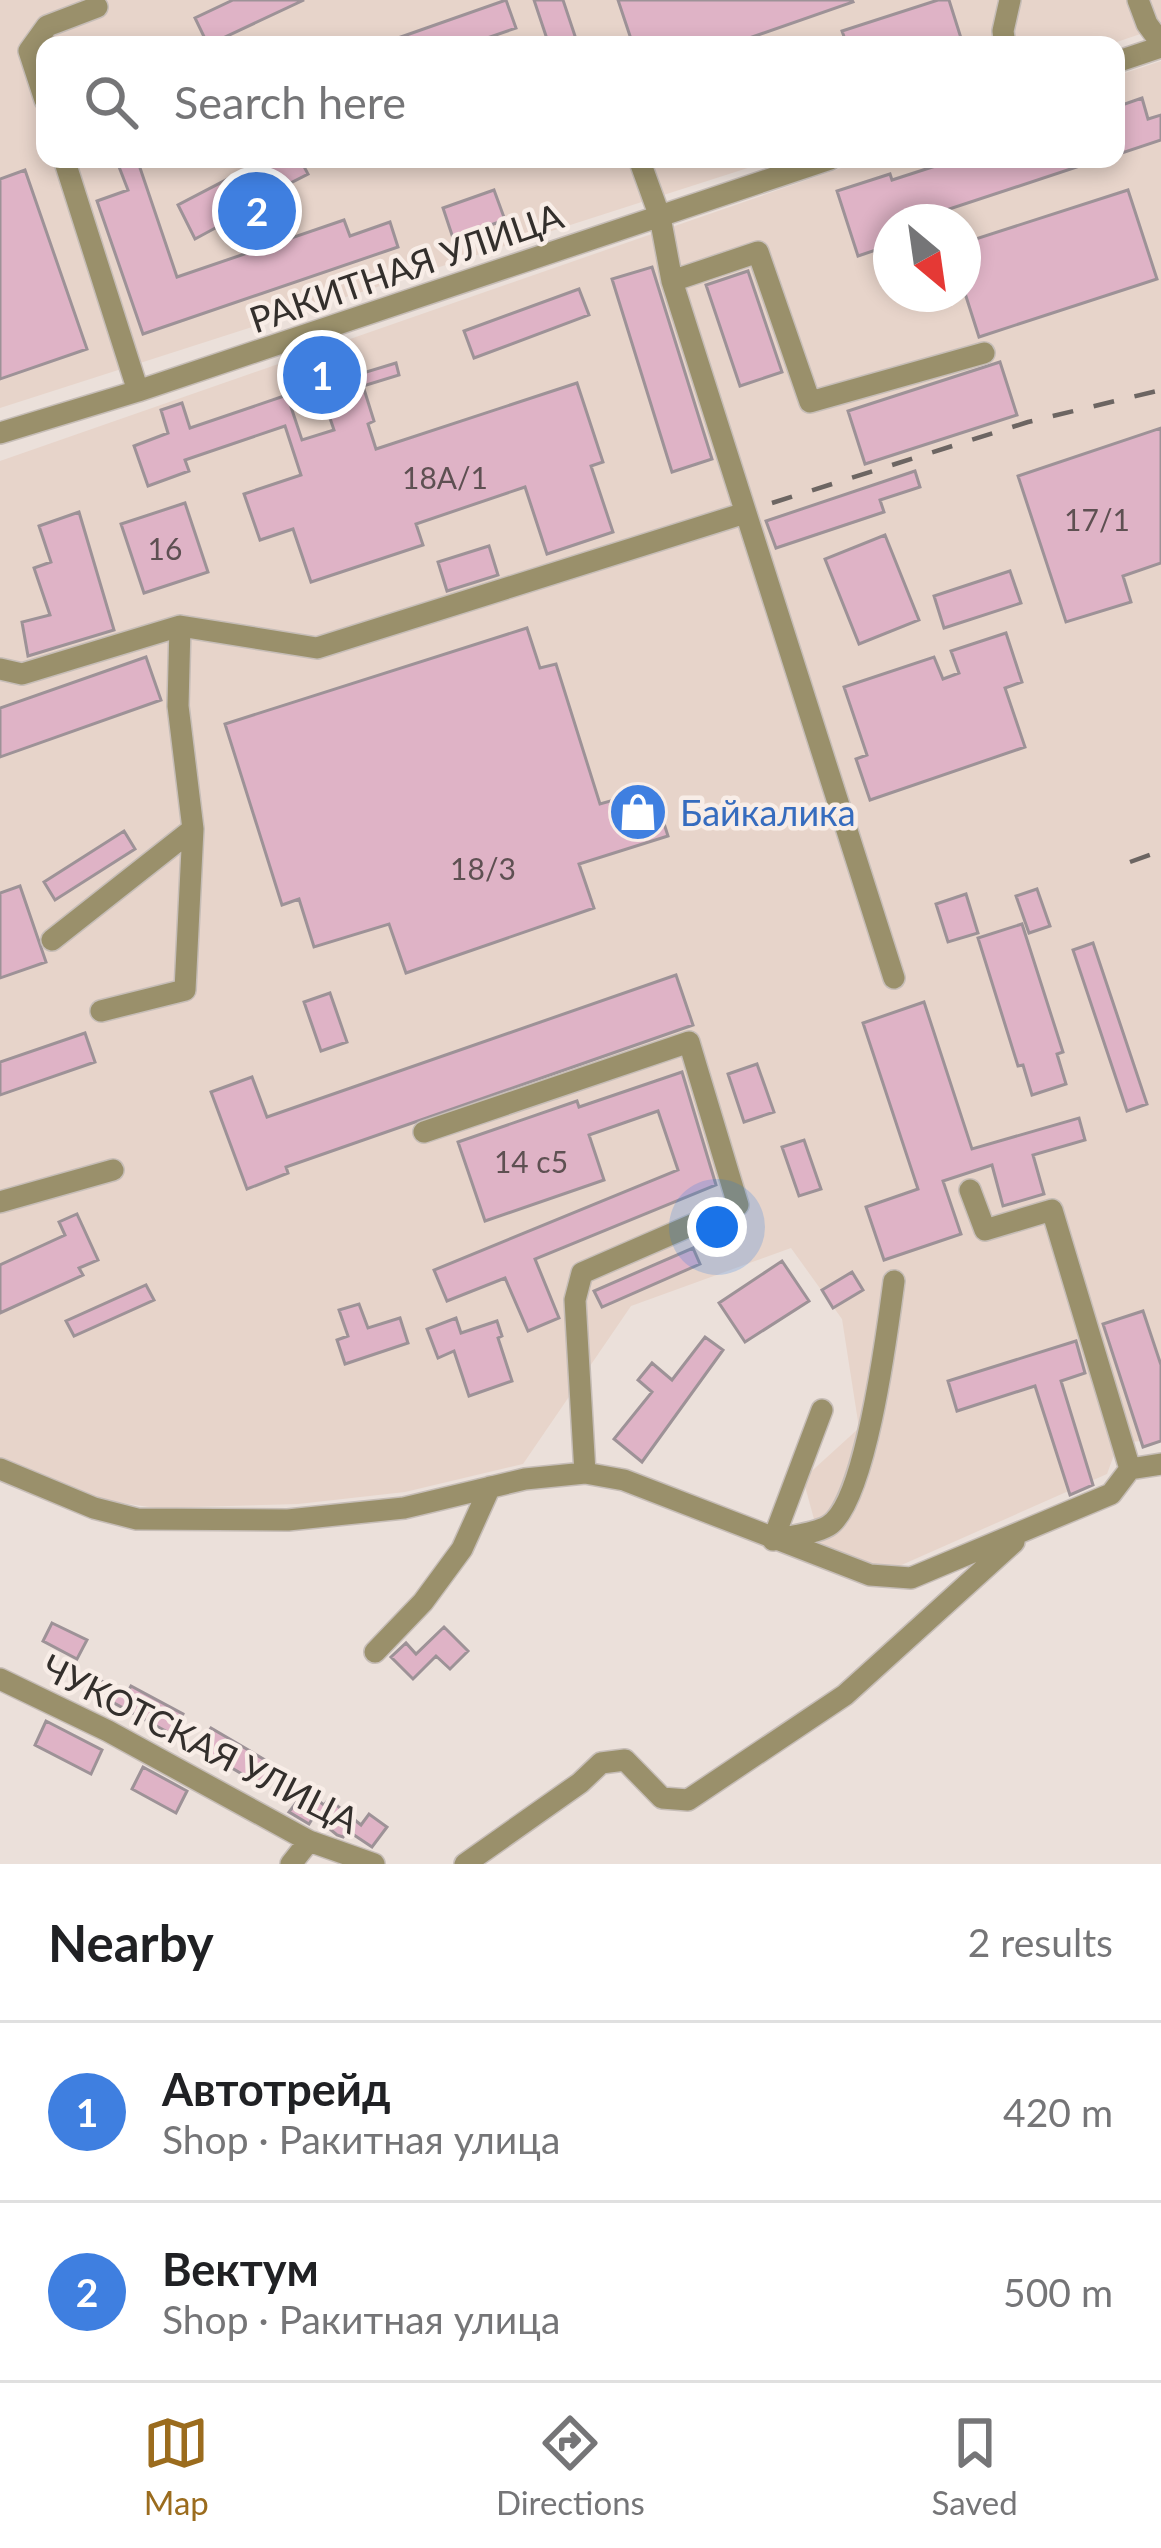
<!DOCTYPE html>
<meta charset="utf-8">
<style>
:root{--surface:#fff;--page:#f2f2f2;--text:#202124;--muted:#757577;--line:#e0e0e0;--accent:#9b6c1e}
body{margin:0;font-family:Lato,sans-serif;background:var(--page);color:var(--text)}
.compass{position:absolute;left:873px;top:204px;width:108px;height:108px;border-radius:50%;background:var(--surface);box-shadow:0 6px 18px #0003;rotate:151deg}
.you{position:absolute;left:717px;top:1227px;width:42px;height:42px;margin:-30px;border:9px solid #fff;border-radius:50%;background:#1a73e8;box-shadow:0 0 0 18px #1a73e833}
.badge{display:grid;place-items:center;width:78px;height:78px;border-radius:50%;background:var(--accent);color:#fff;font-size:39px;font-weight:700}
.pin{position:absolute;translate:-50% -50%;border:6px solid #fff;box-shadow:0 3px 12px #0006}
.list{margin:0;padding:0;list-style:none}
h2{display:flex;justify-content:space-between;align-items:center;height:156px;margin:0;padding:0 48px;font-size:51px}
h2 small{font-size:39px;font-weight:400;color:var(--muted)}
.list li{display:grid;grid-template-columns:78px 1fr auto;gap:36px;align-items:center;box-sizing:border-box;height:180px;padding:0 48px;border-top:3px solid var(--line)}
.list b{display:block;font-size:45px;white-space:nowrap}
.list p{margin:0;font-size:39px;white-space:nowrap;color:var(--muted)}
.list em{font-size:39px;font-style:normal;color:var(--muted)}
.icon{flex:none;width:66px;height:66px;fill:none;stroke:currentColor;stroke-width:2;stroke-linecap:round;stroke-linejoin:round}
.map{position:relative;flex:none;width:1161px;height:1864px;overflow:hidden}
.search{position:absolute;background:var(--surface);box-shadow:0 6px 18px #0003;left:36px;right:36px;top:36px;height:132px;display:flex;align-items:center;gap:30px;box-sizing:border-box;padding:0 42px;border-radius:24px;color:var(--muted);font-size:45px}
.sheet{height:516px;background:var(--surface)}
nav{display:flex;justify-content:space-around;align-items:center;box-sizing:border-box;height:168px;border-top:3px solid var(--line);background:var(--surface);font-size:33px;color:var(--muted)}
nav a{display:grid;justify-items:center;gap:6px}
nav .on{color:var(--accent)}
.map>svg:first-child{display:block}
.built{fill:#e7d4ca;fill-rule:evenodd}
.building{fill:#dfb3c6;stroke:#9d9297;stroke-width:3}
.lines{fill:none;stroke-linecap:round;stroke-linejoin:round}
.minor-casing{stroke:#c6bdb7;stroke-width:24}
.minor{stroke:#9a906b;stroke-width:21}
.rail{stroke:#6c6562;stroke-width:4.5;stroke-dasharray:21 21;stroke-linecap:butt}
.labels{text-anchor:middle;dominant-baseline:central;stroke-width:9;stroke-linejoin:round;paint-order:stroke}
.number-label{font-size:30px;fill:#5e5052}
.street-label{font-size:36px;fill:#332f2c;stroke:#f8ede7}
.shop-label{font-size:36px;fill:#366cbe;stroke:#f8ede7;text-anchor:start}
</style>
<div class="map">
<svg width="1161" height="1864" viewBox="0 0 1161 1864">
<rect width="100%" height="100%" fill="#ebe0da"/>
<!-- built -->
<path class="built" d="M0 0H1161V27L1108 45H45V159H776L0 408Z
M1161 61V1438L1118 1444 1107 1474 888 1571 813 1544 817 1530 803 1479 859 1428 842 1319 791 1248 631 1306 523 1464 405 1492 298 1504 156 1508 101 1500 0 1459V461L867 159H1116V76ZM891 222H963V294H891Z"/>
<!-- building -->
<path class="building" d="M233 0H304L208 45 195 18Z
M506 0 516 28 467 45H378Z
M534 0H563L578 45H549Z
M618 0H852L853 2 729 45H691L689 39 672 45H633Z
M938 0H949L961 38 939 45H847L842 31Z
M1142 98 1148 119 1161 115V140L1116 155V107Z
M116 159H137L177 277 344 220 350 236 390 222 398 247 143 334 97 201 128 190Z
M266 159H300L308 174 279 189 288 208 237 235 230 220 195 239 178 205Z
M957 159H1095V161L910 222H891V245L858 256 837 191 890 174 892 180Z
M25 170 87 349 0 379V179Z
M494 190 505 220 453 238 443 208Z
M1128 190 1157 279 979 337 963 287V243Z
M652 267 712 459 672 472 612 279Z
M748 271 782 372 740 386 706 285Z
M579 289 589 315 474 358 464 331Z
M356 361 360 374 396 363 399 375 363 386 374 421 368 424 376 449 577 383 603 462 591 466 613 532 547 554 525 487 416 524 423 545 311 582 293 529 260 540 244 494 301 475 285 426 185 460 189 471 148 486 134 446 168 433 161 410 182 403 190 428 287 395 302 440 334 430 315 374Z
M1000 362 1017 415 865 464 848 411Z
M1161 428V563L1123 576 1131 602 1066 622 1018 476Z
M915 471 920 487 880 500 884 512 776 548 766 521Z
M185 503 208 572 144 593 121 524Z
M79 512 114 630 28 656 22 622 50 615 34 568 51 562 39 526Z
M885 535 919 620 859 644 825 559Z
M489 546 498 575 447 591 438 562Z
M1010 571 1021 603 944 628 934 596Z
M527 628 540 668 556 664 600 804 653 789 668 836 579 864 594 908 406 973 389 924 314 947 299 899 282 905 225 724Z
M1006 633 1022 682 1005 688 1025 747 870 800 856 759 867 755 844 687 934 657 943 679 959 673 951 651Z
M146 657 161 700 0 757V708Z
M124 831 135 849 55 900 44 882Z
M20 886 46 962 0 978V893Z
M1037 889 1050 926 1029 933 1016 896Z
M966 894 978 933 948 942 936 904Z
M1022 924 1063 1052 1057 1054 1066 1084 1032 1095 1023 1065 1018 1066 978 938Z
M1093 943 1147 1104 1127 1111 1073 950Z
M676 975 693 1025 286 1167 288 1173 247 1189 211 1092 252 1077 267 1117Z
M330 993 347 1042 321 1051 304 1002Z
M924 1002 972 1149 1079 1118 1085 1140 1033 1155 1044 1194 1003 1206 992 1165 943 1181 961 1234 884 1260 866 1207 918 1189 863 1023Z
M85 1033 95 1062 0 1095V1062Z
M757 1064 774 1112 744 1122 728 1074Z
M682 1072 716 1185 535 1259 559 1318 528 1331 505 1278 447 1301 434 1270 678 1170 658 1111 589 1135 604 1180 485 1221 458 1142 577 1101 579 1107Z
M804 1140 821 1189 799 1196 782 1147Z
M77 1214 98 1260 79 1268 83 1275 0 1313V1265L65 1235 59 1222Z
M693 1248 700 1264 602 1307 594 1291Z
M782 1261 809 1301 745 1342 719 1303Z
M852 1272 863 1290 833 1308 822 1290Z
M146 1285 154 1300 74 1336 66 1321Z
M359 1304 368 1328 400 1318 408 1343 345 1364 337 1340 348 1336 339 1310Z
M1143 1311 1161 1365V1441L1143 1447 1103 1324Z
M456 1318 461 1333 497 1321 502 1336 498 1338 512 1381 469 1396 454 1351 438 1358 427 1329Z
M705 1337 723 1350 642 1462 614 1439 652 1392 638 1380 652 1363 672 1380Z
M1076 1341 1085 1373 1061 1381 1093 1485 1070 1495 1035 1386 957 1411 948 1381Z
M52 1623 87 1640 77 1659 43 1641Z
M444 1627 468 1651 450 1669 436 1656 413 1679 391 1657 406 1643 416 1654Z
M98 1679 126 1695 131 1686 183 1714 173 1735 92 1691Z
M46 1721 102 1750 91 1774 35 1745Z
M211 1728 277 1767 264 1787 198 1748Z
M143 1767 187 1791 176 1813 132 1789Z
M305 1791 324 1805 329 1799 361 1825 369 1814 387 1827 372 1847 348 1831 343 1837 337 1835 314 1816 309 1824 289 1812Z"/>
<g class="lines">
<defs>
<path id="minor" d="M1138 0 1147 24 1161 43
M1005 45 1003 31 1010 0
M1116 62 1161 47
M45 100 29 51 47 26 97 7
M64 159 138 391
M639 159 660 217 672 281 894 978
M672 281 758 252 810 402 984 353
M0 433 138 391 830 159
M0 669 22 674 180 626 317 648 745 513
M52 940 193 829 178 706 180 626
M101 1011 185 990 193 829
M424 1132 689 1042 738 1205 582 1273 575 1300 585 1473
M970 1190 985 1230 1052 1210 1130 1469
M0 1202 113 1170
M0 1469 94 1508 137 1519 288 1520 404 1508 525 1479 585 1473 624 1480 870 1575 911 1578 1111 1494 1130 1469 1161 1464
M773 1540C790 1536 814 1534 828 1526 866 1504 888 1326 894 1281
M773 1540 822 1410
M375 1652 423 1602 462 1549 490 1487
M0 1679 108 1731 309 1841 374 1864
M291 1864 309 1841
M465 1864 580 1783 601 1763 625 1760 662 1798 688 1800 845 1695 1014 1542"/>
</defs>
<!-- minor casing -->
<use href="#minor" class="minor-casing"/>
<!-- minor -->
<use href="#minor" class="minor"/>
<!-- rail -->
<path class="rail" d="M772 503 1028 422 1161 390
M1130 862 1161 851"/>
</g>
<!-- icons -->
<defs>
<symbol id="shop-disc" viewBox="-11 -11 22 22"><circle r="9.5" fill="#3f7fe0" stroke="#f8ede7"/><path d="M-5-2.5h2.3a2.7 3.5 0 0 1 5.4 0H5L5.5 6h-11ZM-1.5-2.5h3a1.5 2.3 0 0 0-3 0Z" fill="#fff"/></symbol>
</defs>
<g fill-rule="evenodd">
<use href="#shop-disc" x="605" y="779" width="66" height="66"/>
</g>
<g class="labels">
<!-- number labels -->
<g class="number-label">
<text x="445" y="477">18А/1</text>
<text x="1097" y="519">17/1</text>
<text x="165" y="548">16</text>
<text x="483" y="868">18/3</text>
<text x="531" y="1161">14 с5</text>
</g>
<!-- street labels -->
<g class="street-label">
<text transform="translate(406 267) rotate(-19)">РАКИТНАЯ УЛИЦА</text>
<text transform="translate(201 1743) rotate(27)">ЧУКОТСКАЯ УЛИЦА</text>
</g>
<!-- shop labels -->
<g class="shop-label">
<text x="680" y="812">Байкалика</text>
</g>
</g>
</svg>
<svg class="compass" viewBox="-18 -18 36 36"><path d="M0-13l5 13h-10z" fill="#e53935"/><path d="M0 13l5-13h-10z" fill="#757577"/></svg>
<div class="you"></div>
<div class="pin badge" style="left:322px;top:375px;background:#3f7fe0">1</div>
<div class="pin badge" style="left:257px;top:211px;background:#3f7fe0">2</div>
<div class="search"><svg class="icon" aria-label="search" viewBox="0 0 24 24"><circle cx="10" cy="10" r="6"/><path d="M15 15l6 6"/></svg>Search here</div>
</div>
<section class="sheet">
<h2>Nearby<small>2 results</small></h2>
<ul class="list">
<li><span class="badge" style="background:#3f7fe0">1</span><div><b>Автотрейд</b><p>Shop · Ракитная улица</p></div><em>420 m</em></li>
<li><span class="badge" style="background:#3f7fe0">2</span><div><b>Вектум</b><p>Shop · Ракитная улица</p></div><em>500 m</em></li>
</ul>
</section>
<nav>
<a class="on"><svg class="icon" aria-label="map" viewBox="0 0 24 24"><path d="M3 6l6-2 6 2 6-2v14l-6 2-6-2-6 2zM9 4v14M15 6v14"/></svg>Map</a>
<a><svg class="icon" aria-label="directions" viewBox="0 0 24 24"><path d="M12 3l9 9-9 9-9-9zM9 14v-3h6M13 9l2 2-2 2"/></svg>Directions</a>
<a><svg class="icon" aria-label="saved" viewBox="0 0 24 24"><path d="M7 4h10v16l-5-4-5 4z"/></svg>Saved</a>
</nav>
